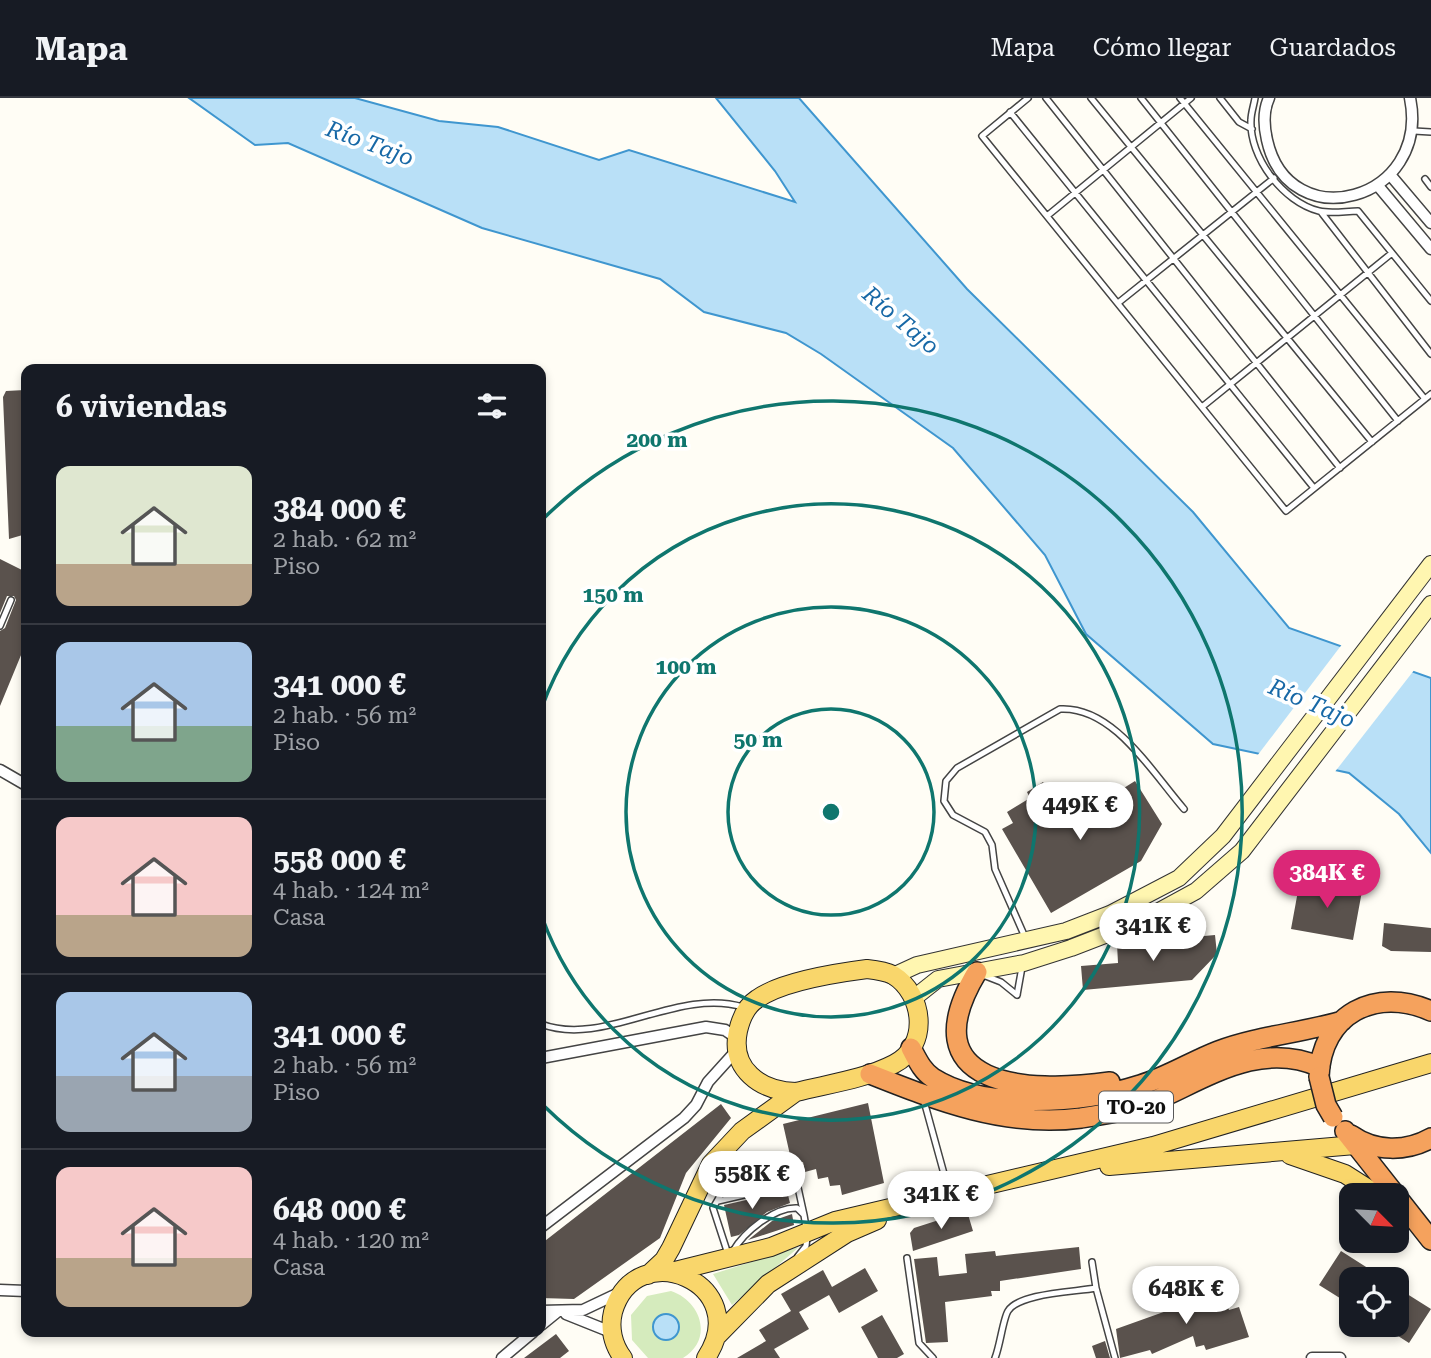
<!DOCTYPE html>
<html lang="es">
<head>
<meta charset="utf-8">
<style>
	body { margin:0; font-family:"Roboto Serif",serif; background:#242831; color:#f1f3f6; height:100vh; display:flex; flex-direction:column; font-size:26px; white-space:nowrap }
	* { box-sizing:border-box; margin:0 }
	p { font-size:23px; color:#9ea1a6 }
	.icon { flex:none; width:38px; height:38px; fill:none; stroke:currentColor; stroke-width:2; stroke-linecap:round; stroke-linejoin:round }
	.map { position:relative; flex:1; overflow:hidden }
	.panel { position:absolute; left:21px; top:266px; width:525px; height:973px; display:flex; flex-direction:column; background:#171b24; border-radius:14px; box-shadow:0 4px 10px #0003 }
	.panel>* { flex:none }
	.needle { width:46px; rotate:114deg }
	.controls { position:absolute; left:1339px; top:1085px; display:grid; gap:14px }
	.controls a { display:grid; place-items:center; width:70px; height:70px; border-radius:14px; background:#171b24; box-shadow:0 4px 10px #0003; font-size:35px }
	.price { position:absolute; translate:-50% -60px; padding:0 16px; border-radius:24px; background:#fff; color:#222; font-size:23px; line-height:46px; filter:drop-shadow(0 2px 4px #0008) }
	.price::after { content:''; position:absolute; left:50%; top:42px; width:21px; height:16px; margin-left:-10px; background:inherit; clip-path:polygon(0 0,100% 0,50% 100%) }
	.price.on { background:#db2777; color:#fff }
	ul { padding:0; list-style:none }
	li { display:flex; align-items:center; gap:21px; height:175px; padding:0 35px }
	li+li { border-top:2px solid #363941 }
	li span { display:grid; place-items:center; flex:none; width:196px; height:140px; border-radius:14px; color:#555 }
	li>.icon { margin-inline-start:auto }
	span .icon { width:84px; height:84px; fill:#fffc; stroke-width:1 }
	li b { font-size:30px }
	h2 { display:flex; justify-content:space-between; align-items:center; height:84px; padding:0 35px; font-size:30px }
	header { display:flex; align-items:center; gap:42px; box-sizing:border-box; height:98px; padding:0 35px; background:#171b24; border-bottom:2px solid #363941 }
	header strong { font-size:33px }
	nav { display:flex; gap:38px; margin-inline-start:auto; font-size:24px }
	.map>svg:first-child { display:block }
	.green { fill:#d5ebbd }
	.water { fill:#b9e0f7; stroke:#3f96cf; stroke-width:2 }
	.pier { fill:#fffdf5 }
	.building { fill:#5a524d }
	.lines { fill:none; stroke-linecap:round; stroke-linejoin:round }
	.lane-casing { stroke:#444; stroke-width:8 }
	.street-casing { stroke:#444; stroke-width:13 }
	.secondary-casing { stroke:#333; stroke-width:18 }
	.primary-casing { stroke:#222; stroke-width:20 }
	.highway-casing { stroke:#222; stroke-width:22 }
	.lane { stroke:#fff; stroke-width:5 }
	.street { stroke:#fff; stroke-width:10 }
	.secondary { stroke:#fff6b0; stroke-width:16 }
	.primary { stroke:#f9d66b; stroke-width:18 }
	.highway { stroke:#f5a25d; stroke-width:19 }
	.highway-bridge-casing { stroke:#222; stroke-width:22; stroke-linecap:butt }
	.highway-bridge { stroke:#f5a25d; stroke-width:19 }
	.ring { fill:none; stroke:#0f766e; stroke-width:3.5 }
	.labels { text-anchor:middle; stroke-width:7; stroke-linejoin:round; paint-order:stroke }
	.shield { fill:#fff; stroke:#585858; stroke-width:2 }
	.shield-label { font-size:19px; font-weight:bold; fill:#111 }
	.water-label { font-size:23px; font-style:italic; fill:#1768a6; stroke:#fff }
	.centre { fill:#0f766e; stroke:#fff; stroke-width:3.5 }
	.ring-label { font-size:21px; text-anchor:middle; font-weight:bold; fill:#0f766e; stroke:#fff; stroke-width:7; stroke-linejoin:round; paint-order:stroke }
</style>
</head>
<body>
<header>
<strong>Mapa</strong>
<nav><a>Mapa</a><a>Cómo llegar</a><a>Guardados</a></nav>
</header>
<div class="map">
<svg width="1431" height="1260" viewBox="0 0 1431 1260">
	<rect width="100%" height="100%" fill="#fffdf5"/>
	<path class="green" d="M799 1149 732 1207 713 1176Z
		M671 1193C701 1203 714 1241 683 1260H648L632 1242 631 1217 647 1198Z"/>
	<path class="water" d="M189 0H355L439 23 498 29 599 62 629 52 795 104 775 73 716 0H799L967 191 1193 414 1289 530 1431 580V755L1399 716 1349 675 1213 646 1086 536 1045 457 953 350 821 256 786 235 704 214 660 181 482 130 288 45 255 47Z
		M653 1229a13 13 0 1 1 26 0a13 13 0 1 1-26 0Z"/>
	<path class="pier" d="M1343 545 1415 571 1334 675 1257 658Z"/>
	<path class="building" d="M25 292 26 436 9 441 3 299 6 293Z
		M0 461 26 474V545L0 608V533L5 530 16 502 14 498H7L0 515Z
		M1135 683 1162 726 1141 763 1051 815 1002 731 1013 725 1007 714 1030 700 1027 694 1043 684 1068 725Z
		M1300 782 1362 793 1353 842 1291 831Z
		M1384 825 1431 830V854L1391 853 1382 848Z
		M1215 837 1217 856 1192 882 1083 892 1081 868 1118 865 1117 846Z
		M868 1005 884 1085 842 1097 840 1087 830 1088 828 1079 818 1081 816 1071 805 1074 803 1064 792 1066 783 1026Z
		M721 1006 731 1020 686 1075 660 1140 574 1201 541 1200V1146Z
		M753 1068 762 1073 752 1090 746 1091 734 1084 741 1073Z
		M787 1093 790 1105 767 1114 739 1137 731 1139 724 1107Z
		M967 1113 973 1133 913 1153 910 1135 914 1130Z
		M792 1116 794 1127 748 1142 772 1123Z
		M1079 1149 1081 1171 1000 1183V1193H991L992 1198 945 1204 948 1244 926 1245 914 1161 937 1159 939 1178 967 1175 965 1156 995 1153 996 1158Z
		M1341 1153 1385 1181H1351V1207L1319 1187Z
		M865 1170 878 1193 839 1215 829 1197 799 1214 809 1231 774 1251 780 1260H737L766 1243 759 1232 791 1213 781 1196 823 1172 832 1189Z
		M1221 1188 1229 1212 1239 1209 1249 1239 1206 1252 1204 1247 1196 1249 1193 1238 1152 1256 1150 1252 1120 1260 1116 1231 1186 1206 1184 1200Z
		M1396 1189 1431 1211 1409 1245 1381 1227H1396Z
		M882 1217 904 1256 897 1260H878L861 1229Z
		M556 1236 569 1253 560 1260H524Z
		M1105 1243 1110 1260H1096L1092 1248Z"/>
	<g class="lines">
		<g class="lane-casing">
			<path id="lane" d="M1028 0 982 38 1286 413 1431 296
				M1046 0 1340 370
				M1091 0 1372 344
				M1141 0 1398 323
				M1180 0 1425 301
				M1220 0 1239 24 1252 31
				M1255 0C1254 7 1251 15 1251 22 1249 59 1283 104 1319 113 1331 116 1346 113 1358 113L1431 203
				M1010 14 1314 390
				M1414 33 1431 34
				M1425 81 1431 89
				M1321 114 1431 256
				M1047 118 1191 0
				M1118 205 1274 80
				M1202 309 1392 155
				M0 528 11 502
				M1025 839 995 771 992 747 985 734 953 717 944 703 946 683 957 670 1060 611C1113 608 1151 673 1184 711
				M983 877 1001 884 1017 897
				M1017 897 1022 869
				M541 926C604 950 677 889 743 909
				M924 1003 949 1094
				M718 1103 797 1085
				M733 1153C744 1134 774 1109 797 1110L804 1117 806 1129
				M728 1156 713 1110 737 1069 753 1062 797 1085 804 1117
				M798 1158 806 1148 807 1139
				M907 1160 919 1245 933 1260
				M1092 1164 1096 1190 1115 1260
				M995 1260C1000 1248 1003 1221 1008 1213 1019 1195 1075 1194 1096 1190"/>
		</g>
		<g class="street-casing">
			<path id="street" d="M1269 0C1263 13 1264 29 1267 42 1289 141 1431 103 1410 0
				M1392 79 1431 125
				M1379 89 1431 151
				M0 672 26 687
				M541 960 706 929 725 932 737 940
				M541 1129 684 1020 696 1007 708 984 736 953
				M0 1192 26 1193
				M541 1213 583 1212 621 1194
				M566 1216 611 1234
				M541 1227 557 1214
				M502 1260 533 1234
				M1312 1260H1340"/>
		</g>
		<g class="secondary-casing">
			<path id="secondary" d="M893 878 917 867 1066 833 1110 816 1179 780 1223 738 1431 466
				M914 900 938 881 1024 865 1071 850 1141 823 1196 793 1242 753 1431 506"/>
		</g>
		<g class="primary-casing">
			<path id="primary" d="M867 871C876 872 885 873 893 877 924 896 930 948 894 966 865 981 828 986 796 994 760 993 730 971 738 933 741 920 746 908 757 901 782 883 836 875 867 871Z
				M1290 1057 1345 1076 1378 1097
				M1109 1068 1367 1046
				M671 1174 771 1149 835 1123 1153 1048 1431 965
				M648 1177 664 1162 671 1150 711 1066 742 1033 796 994
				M717 1238 768 1186 847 1135 877 1122
				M623 1260C613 1247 609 1230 613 1214 636 1135 755 1186 706 1260"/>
		</g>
		<g class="highway-casing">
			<path id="highway" d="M977 874C908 989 1027 996 1110 984
				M911 950C917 961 922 973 933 980 985 1013 1084 1005 1140 987 1167 979 1192 963 1218 953 1257 938 1302 935 1342 923
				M870 976C938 1003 1006 1030 1081 1020 1106 1016 1131 1012 1154 1003 1207 980 1260 942 1320 969
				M1319 979C1321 916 1376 888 1431 913
				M1345 1033 1431 1142
				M1351 1037C1375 1054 1406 1054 1431 1040"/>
		</g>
		<use href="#lane" class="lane"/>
		<use href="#street" class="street"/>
		<use href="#secondary" class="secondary"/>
		<use href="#primary" class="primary"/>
		<use href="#highway" class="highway"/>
		<g class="highway-bridge-casing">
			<path id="highway-bridge" d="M1319 979 1326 1007 1333 1019"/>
		</g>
		<use href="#highway-bridge" class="highway-bridge"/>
	</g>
	<g class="ring">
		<circle cx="831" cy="714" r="103"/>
		<circle cx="831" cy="714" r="205"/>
		<path d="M542 609A308 308 0 1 1 542 819"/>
		<path d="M543 421A411 411 0 1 1 543 1007"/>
	</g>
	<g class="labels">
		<rect class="shield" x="1099" y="993.5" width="74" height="31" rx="5"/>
		<g class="shield-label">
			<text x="1136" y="1016">TO-20</text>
		</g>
		<g class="water-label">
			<text transform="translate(370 45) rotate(20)" y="8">Río Tajo</text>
			<text transform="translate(901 222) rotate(40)" y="8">Río Tajo</text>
			<text transform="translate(1312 605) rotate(23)" y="8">Río Tajo</text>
		</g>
	</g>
	<circle cx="831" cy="714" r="10" class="centre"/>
	<g class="ring-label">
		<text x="657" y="349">200 m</text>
		<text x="613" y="504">150 m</text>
		<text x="686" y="576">100 m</text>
		<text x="758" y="649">50 m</text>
	</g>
</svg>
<div class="controls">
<a><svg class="needle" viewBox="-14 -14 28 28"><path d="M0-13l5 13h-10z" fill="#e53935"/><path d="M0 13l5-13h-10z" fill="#9ea1a6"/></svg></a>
<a><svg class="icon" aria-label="locate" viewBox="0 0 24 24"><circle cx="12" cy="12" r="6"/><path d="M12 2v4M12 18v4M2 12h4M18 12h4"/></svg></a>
</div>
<b class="price" style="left:1080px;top:744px">449K €</b>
<b class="price on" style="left:1327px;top:812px">384K €</b>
<b class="price" style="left:1153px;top:865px">341K €</b>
<b class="price" style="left:752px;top:1113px">558K €</b>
<b class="price" style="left:941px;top:1133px">341K €</b>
<b class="price" style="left:1186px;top:1228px">648K €</b>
<section class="panel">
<h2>6 viviendas<svg class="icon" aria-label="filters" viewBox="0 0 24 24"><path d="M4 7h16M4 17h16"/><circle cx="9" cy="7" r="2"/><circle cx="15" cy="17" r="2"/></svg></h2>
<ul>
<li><span style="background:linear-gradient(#dfe7d0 70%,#b9a48a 0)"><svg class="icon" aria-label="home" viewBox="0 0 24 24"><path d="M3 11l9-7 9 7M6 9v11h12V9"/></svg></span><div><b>384 000 €</b><p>2 hab. · 62 m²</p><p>Piso</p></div></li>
<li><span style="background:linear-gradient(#a9c7e8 60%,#7fa58c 0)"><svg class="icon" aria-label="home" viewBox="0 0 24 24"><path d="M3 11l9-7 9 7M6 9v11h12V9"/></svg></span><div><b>341 000 €</b><p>2 hab. · 56 m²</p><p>Piso</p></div></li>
<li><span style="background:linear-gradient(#f6c9c9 70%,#b9a48a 0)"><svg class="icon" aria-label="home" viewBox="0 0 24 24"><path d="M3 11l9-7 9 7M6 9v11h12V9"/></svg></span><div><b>558 000 €</b><p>4 hab. · 124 m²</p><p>Casa</p></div></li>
<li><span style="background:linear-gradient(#a9c7e8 60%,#9aa5b1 0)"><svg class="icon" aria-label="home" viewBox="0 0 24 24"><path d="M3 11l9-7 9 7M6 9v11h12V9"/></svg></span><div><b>341 000 €</b><p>2 hab. · 56 m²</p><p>Piso</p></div></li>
<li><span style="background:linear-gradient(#f6c9c9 65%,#b9a48a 0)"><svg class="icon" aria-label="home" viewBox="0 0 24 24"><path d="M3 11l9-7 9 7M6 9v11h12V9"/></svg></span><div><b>648 000 €</b><p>4 hab. · 120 m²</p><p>Casa</p></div></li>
</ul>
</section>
</div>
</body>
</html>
